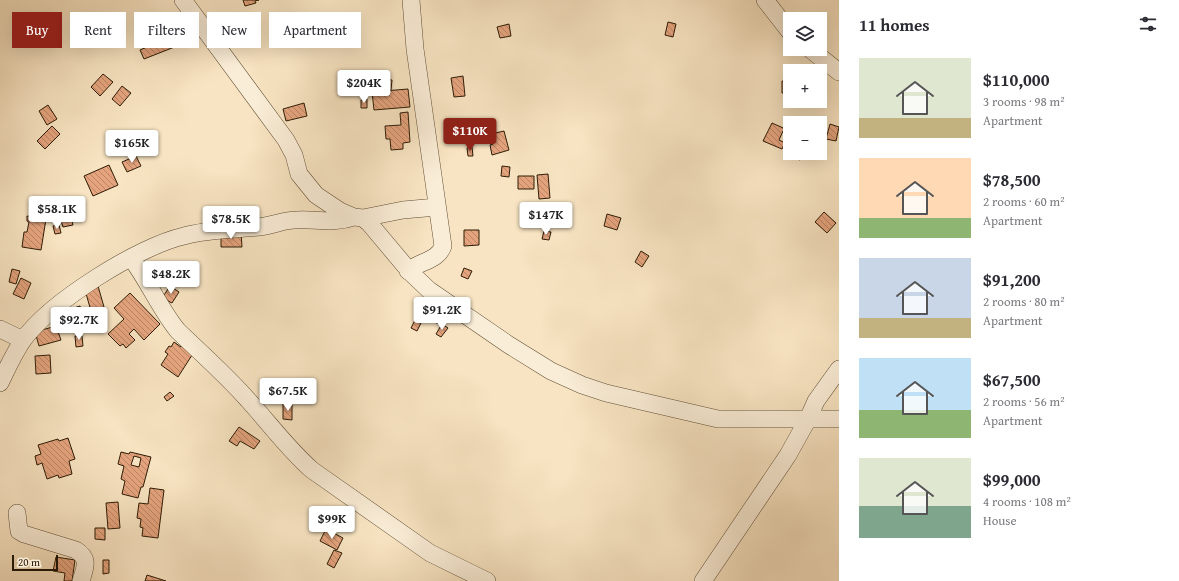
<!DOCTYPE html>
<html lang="en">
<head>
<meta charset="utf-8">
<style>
	body { margin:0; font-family:"Gentium Book Plus",serif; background:#f7f7f7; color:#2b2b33; height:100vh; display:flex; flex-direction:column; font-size:15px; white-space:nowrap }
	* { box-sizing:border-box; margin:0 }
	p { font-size:13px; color:#7c7c81 }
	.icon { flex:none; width:22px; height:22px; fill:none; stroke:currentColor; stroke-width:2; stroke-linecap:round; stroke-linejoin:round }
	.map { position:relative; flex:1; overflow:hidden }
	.details { display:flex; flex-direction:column; background:#fff; width:340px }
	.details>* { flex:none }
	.banner { position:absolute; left:12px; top:12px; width:380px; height:36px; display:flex; gap:8px }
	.tools { position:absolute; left:783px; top:12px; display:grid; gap:8px }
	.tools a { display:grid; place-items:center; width:44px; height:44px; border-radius:0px; background:#fff; box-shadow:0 4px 16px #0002; font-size:20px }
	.scale { position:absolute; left:12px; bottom:10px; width:46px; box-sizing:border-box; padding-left:4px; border:2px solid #2d1c05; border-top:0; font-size:11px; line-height:14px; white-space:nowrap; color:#2d1c05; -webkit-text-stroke:3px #faedd7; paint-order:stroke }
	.price { position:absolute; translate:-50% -34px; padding:0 9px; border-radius:4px; background:#fff; color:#222; font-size:13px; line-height:26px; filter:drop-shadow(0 1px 2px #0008) }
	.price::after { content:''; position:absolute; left:50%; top:24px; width:12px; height:9px; margin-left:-6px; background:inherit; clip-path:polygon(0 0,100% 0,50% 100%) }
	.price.on { background:#8f2418; color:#fff }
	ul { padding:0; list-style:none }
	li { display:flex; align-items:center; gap:12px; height:100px; padding:0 20px }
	li span { display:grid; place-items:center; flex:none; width:112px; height:80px; border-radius:0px; color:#555 }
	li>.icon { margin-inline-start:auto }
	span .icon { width:48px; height:48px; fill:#fffc; stroke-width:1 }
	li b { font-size:17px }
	h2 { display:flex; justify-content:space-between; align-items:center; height:48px; padding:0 20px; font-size:17px }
	.pill { padding:0 14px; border-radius:0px; background:#fff; box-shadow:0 4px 16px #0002; font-size:14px; line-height:36px }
	.pill.on { background:#8f2418; color:#fff }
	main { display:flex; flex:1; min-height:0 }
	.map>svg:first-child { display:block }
	.building { fill:url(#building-back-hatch); stroke:#2d1c05; fill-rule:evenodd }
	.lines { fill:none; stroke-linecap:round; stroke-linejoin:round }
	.minor-casing { stroke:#604e34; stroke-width:18 }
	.minor { stroke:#faedd7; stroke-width:17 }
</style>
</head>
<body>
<main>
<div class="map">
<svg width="839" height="581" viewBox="0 0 839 581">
	<defs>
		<pattern id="building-back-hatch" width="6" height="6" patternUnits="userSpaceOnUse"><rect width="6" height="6" fill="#e5a47e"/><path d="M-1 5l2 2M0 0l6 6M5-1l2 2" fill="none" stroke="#ba8565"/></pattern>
	</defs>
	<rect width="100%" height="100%" fill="#f8e4c2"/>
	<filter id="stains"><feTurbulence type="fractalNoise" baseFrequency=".005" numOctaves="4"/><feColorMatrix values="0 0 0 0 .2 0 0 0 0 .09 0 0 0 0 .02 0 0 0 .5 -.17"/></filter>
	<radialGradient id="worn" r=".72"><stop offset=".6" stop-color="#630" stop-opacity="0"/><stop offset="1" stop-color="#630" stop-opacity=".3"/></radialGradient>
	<path class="building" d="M243 0H259L255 1 256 3 245 6Z
		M668 22 676 24 673 37 665 35Z
		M509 24 511 36 500 38 497 27Z
		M168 25 177 46 144 59 140 50 161 41 156 30Z
		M239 26 242 36 236 37 233 27Z
		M103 74 113 82 100 96 91 87Z
		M463 76 465 96 454 97 451 78Z
		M382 79 392 80 391 90 381 89Z
		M782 81H790V93H782Z
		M122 86 131 93 120 106 112 99Z
		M360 89 361 94 354 95V91Z
		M408 89 410 107 374 110 372 92Z
		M367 99V108H361V100Z
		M304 103 307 116 286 121 283 109Z
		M48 105 57 119 47 125 39 111Z
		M408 112 410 142 403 143V149L391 150 390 139H386L385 126 401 125 400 113Z
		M772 123 790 131V135L783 131 779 140 785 143 782 149 763 141Z
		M830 124 839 127 836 141 826 139Z
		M52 126 60 134 45 149 37 141Z
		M504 131 509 150 492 155 490 145 493 144 491 134Z
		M448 132H458V141H448Z
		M477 134 479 139 472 142 470 136Z
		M788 144 790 145V153H807L805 158 802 157 800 160 784 153Z
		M472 147 473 156H468L467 148Z
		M136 156 141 166 127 172 122 162Z
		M109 165 118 185 93 196 84 176Z
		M502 166 510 167 509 177 501 176Z
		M548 174 550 198 539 199 537 175Z
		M518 176H534V189H518Z
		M69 209 73 225 63 227 58 212Z
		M824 212 836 223 827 233 815 222Z
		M607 214 621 218 617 230 604 226Z
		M27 216 46 219 41 250 22 247 24 232H27L29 222 27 221Z
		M59 225 61 233 55 234 53 226Z
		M464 230H479V245L464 246Z
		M544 231 551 232 549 240 542 239Z
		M241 232 242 247H221V233Z
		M641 251 649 256 642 267 635 262Z
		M464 268 472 271 468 279 461 276Z
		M12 269 20 271 16 284 9 282Z
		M21 278 31 283 24 299 13 294Z
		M98 286 104 307 91 311 85 290Z
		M170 286 179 292 172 303 162 298Z
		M130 293 160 324 144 340 134 329 129 334 135 340 126 348 123 344 120 346 108 334 124 319 114 308Z
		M426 305 444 314 439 324 421 316Z
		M80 306 86 328 74 332 68 310Z
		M417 316 423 319 417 331 411 328Z
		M442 324 448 328 441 337 436 334Z
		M56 326 61 340 39 346 35 332Z
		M75 336H82L83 346 76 347Z
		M174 342 181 347 183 344 194 352 178 377 161 365 168 354 165 352 169 346 171 347Z
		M50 355 51 373 36 374 35 356Z
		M170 392 174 396 167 401 164 397Z
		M292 403V420L283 419V404Z
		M239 427 260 441 254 449 240 441 237 446 229 441Z
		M68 438 75 459 69 461 72 474 59 478 58 475 47 479 42 463 37 465 35 456 41 454 38 445 58 439 59 441Z
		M121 452 129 454 130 452 151 457 143 487H141L138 498 122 494 125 481 121 479 124 466 118 464ZM134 456 141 458 139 467 131 465Z
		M150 488 164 490 158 538 142 536 143 528 140 527 141 519 137 518 139 503 148 504Z
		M118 502 120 528 108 529 106 503Z
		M95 528H105V540L95 539Z
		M326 529 343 538 337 550 320 541Z
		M334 550 342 553 334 568 327 564Z
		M56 557 75 560 72 581H64L65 573 53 571Z
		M103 560H109V573L103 574Z
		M147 575 166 581H145Z"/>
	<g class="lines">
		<g class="minor-casing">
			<path id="minor" d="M183 0 286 140 294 155 299 174 316 195 340 211 354 217 363 218 369 223 411 273 429 290 509 345 551 371 582 385 606 393 718 419H839
				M765 0 790 32
				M810 49 839 72
				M363 218 403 210 437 207
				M131 258C149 282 160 309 178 331 202 354 227 376 248 400 270 424 288 449 312 470L430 553 487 581
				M408 271C420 261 438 261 443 246L415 49 411 0
				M0 329 23 340
				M0 383C7 369 14 353 23 340 50 302 139 246 184 236 210 229 233 230 259 227 268 226 277 223 286 221 311 216 328 226 354 217
				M17 513 19 531 24 534 76 550C90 559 85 567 81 581
				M703 581 788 455 808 419 816 401 839 369"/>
		</g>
		<use href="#minor" class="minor"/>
	</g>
	<rect width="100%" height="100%" filter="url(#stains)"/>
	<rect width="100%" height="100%" fill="url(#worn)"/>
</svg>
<div class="tools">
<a><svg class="icon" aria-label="layers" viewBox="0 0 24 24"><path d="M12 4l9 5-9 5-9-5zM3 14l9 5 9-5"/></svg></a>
<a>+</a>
<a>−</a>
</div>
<div class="scale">20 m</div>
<b class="price" style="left:364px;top:104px">$204K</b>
<b class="price on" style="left:470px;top:152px">$110K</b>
<b class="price" style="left:132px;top:164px">$165K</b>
<b class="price" style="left:57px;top:230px">$58.1K</b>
<b class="price" style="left:546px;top:236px">$147K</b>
<b class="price" style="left:231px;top:240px">$78.5K</b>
<b class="price" style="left:171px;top:295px">$48.2K</b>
<b class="price" style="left:442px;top:331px">$91.2K</b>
<b class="price" style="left:79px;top:341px">$92.7K</b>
<b class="price" style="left:288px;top:412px">$67.5K</b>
<b class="price" style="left:332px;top:540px">$99K</b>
<div class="banner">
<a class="pill on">Buy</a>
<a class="pill">Rent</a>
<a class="pill">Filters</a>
<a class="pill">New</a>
<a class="pill">Apartment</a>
</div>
</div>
<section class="details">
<h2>11 homes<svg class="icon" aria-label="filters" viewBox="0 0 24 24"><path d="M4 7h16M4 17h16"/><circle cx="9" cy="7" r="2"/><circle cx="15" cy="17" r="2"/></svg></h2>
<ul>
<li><span style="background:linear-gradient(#dfe7d0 75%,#c2b280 0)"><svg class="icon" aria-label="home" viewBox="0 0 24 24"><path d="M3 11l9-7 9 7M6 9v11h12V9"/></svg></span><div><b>$110,000</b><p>3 rooms · 98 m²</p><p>Apartment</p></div></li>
<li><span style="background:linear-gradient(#ffd9b3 75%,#8fb573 0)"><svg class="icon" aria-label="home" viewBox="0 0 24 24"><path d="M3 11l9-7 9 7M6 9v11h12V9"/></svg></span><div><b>$78,500</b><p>2 rooms · 60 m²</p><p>Apartment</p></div></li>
<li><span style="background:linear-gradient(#c9d6e8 75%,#c2b280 0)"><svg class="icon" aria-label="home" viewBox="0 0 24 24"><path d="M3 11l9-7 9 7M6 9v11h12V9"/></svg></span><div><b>$91,200</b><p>2 rooms · 80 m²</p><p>Apartment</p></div></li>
<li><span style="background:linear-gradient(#bfe0f5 65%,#8fb573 0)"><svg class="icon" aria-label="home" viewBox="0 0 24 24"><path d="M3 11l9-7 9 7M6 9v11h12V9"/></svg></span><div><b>$67,500</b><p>2 rooms · 56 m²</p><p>Apartment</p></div></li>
<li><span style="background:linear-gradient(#dfe7d0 60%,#7fa58c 0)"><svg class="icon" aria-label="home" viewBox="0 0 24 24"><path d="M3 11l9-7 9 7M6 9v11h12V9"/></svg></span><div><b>$99,000</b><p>4 rooms · 108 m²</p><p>House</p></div></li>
</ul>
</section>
</main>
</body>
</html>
